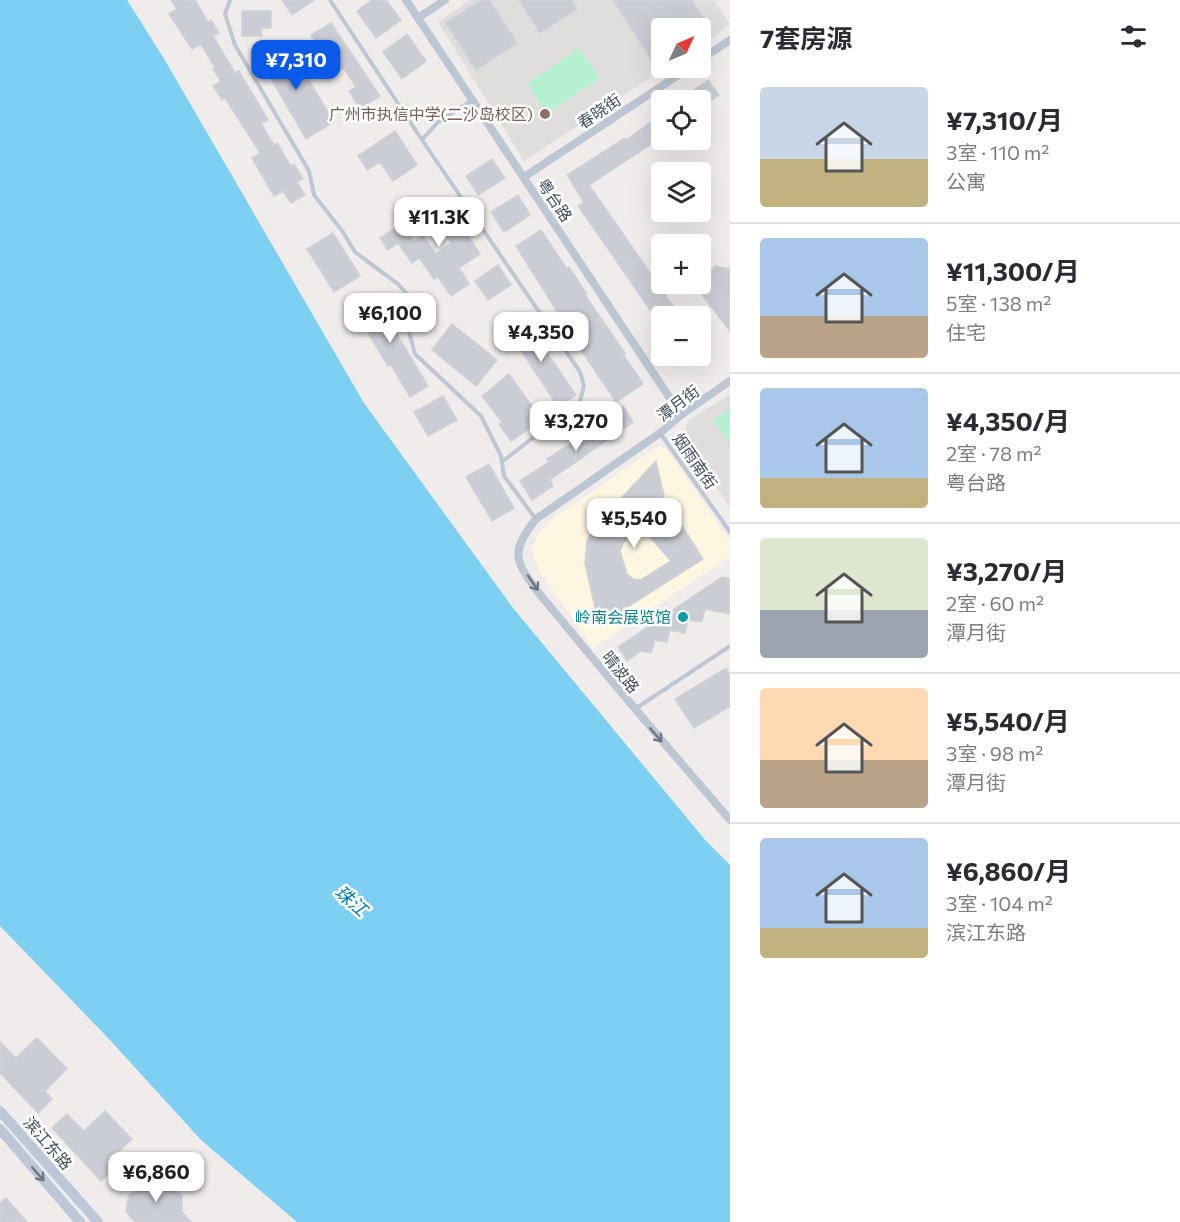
<!DOCTYPE html>
<html lang="zh">
<head>
<meta charset="utf-8">
<style>
	body { margin:0; font-family:Commissioner,"Noto Sans SC",sans-serif; background:#f2f2f3; color:#2b2b33; height:100vh; display:flex; flex-direction:column; font-size:22px; white-space:nowrap }
	* { box-sizing:border-box; margin:0 }
	p { font-size:20px; color:#7c7c81 }
	.icon { flex:none; width:33px; height:33px; fill:none; stroke:currentColor; stroke-width:2; stroke-linecap:round; stroke-linejoin:round }
	.map { position:relative; flex:1; overflow:hidden }
	.details { display:flex; flex-direction:column; background:#fff; width:450px }
	.details>* { flex:none }
	.needle { width:39px; rotate:46deg }
	.tools { position:absolute; left:651px; top:18px; display:grid; gap:12px }
	.tools a { display:grid; place-items:center; width:60px; height:60px; border-radius:6px; background:#fff; box-shadow:0 6px 24px #0002; font-size:30px }
	.price { position:absolute; translate:-50% -51px; padding:0 14px; border-radius:12px; background:#fff; color:#222; font-size:20px; line-height:39px; filter:drop-shadow(0 2px 3px #0008) }
	.price::after { content:''; position:absolute; left:50%; top:36px; width:18px; height:14px; margin-left:-9px; background:inherit; clip-path:polygon(0 0,100% 0,50% 100%) }
	.price.selected { background:#0b59e9; color:#fff }
	ul { padding:0; list-style:none }
	li { display:flex; align-items:center; gap:18px; height:150px; padding:0 30px }
	li+li { border-top:2px solid #e1e1e2 }
	li span { display:grid; place-items:center; flex:none; width:168px; height:120px; border-radius:6px; color:#555 }
	li>.icon { margin-inline-start:auto }
	span .icon { width:72px; height:72px; fill:#fffc; stroke-width:1 }
	li b { font-size:26px }
	h2 { display:flex; justify-content:space-between; align-items:center; height:72px; padding:0 30px; font-size:26px }
	main { display:flex; flex:1; min-height:0 }
	.map>svg:first-child { display:block }
	.commercial { fill:#fdf7e1 }
	.education { fill:#e0dddd }
	.green { fill:#b5f1d1 }
	.water { fill:#7ed0f2 }
	.building { fill:#cacdd4; stroke:#cfd1d8; stroke-width:1.5 }
	.lines { fill:none; stroke-linecap:round; stroke-linejoin:round }
	.service { stroke:#bdc7d3; stroke-width:4 }
	.minor { stroke:#bdc7d3; stroke-width:8 }
	.secondary { stroke:#bcc7d7; stroke-width:10 }
	.oneway { stroke:#6e7884 }
	.oneway2 { stroke:#6d7886 }
	.education-dot { fill:#8d6e63; stroke:#fff; stroke-width:2 }
	.culture-dot { fill:#0f9aa8; stroke:#fff; stroke-width:2 }
	.labels { text-anchor:middle; stroke-width:5; stroke-linejoin:round; paint-order:stroke }
	.street-label { font-size:16px; fill:#434d5a; stroke:#fff }
	.education-label { font-size:16px; fill:#785e54; stroke:#fff; text-anchor:end }
	.culture-label { font-size:16px; fill:#0d838f; stroke:#fff; text-anchor:end }
	.water-label { font-size:18px; font-style:italic; fill:#027bae; stroke:#fff }
</style>
</head>
<body>
<main>
<div class="map">
<svg width="730" height="1222" viewBox="0 0 730 1222">
	<rect width="100%" height="100%" fill="#efeceb"/>
	<path class="commercial" d="M659 446 666 449 730 540V557L593 648 538 569 532 550 537 535 552 519Z"/>
	<path class="education" d="M470 0H715L730 25 701 45 700 28H662V68H666L524 161 438 22Z
		M730 394V507L683 439 688 421Z"/>
	<path class="green" d="M579 48 600 78 547 114 527 84Z
		M730 409V445L713 420Z"/>
	<path class="water" d="M0 0H127L163 57 364 403 513 608 706 841 730 865V1222H297L201 1140 109 1039 0 926Z"/>
	<path class="building" d="M171 0H195L208 22 211 20 219 33 213 36 235 73 239 71 268 120 261 124 274 145 277 143 291 166 294 164 303 179 297 182 305 195 291 203 283 191 274 196 252 158 260 153 225 98 222 100 213 86 221 81 213 69 215 68 201 44 192 49 169 14 177 9Z
		M282 0H314L292 15Z
		M372 0H386L401 20 376 38 357 11Z
		M481 0H489L517 43 476 70 446 23Z
		M519 0H571L577 9 540 33Z
		M613 0H691L710 28H662V58L654 63Z
		M242 11H271V28H261L262 36H242Z
		M331 23 380 96 360 109 349 91 356 87 344 68 337 73 331 63 337 59 326 42 318 46 311 35Z
		M407 34 426 61 402 79 383 52Z
		M286 42 334 122 306 139 259 58Z
		M708 80 719 95 700 109V100H680Z
		M662 114V137L589 185 680 316H662V328L629 279 578 206 584 202 567 175 625 138 626 140Z
		M395 131 417 165 393 181 380 162 367 170 358 156Z
		M492 159 505 178 478 195 466 176Z
		M518 195 530 215 504 232 491 212Z
		M446 198 461 220 459 222 480 254 459 268 469 284 451 296 438 277 434 279 419 258 412 263 398 243 388 250 380 238 401 224 414 242 423 235 436 254 451 243 429 210Z
		M541 230 567 269 569 267 587 294 585 295 625 353 623 354 643 384 616 402 583 353 516 246Z
		M333 233 360 276 334 292 307 249Z
		M498 265 511 285 488 300 475 281Z
		M715 266 730 269V331L702 295 711 286 706 277Z
		M373 294 428 386 410 397 391 365 388 366 352 306Z
		M523 318 576 395 558 407 507 329Z
		M452 324 497 360 476 386 432 350Z
		M679 356H703L686 366Z
		M509 374 542 420 511 441 499 424 502 422 482 396Z
		M443 396 457 420 428 436 414 412Z
		M623 406 633 422 550 480 553 486 532 500 520 481 549 462 547 459 576 440 575 438Z
		M656 461 664 496 641 521 644 524 624 542 620 551 627 574 633 579 641 580 671 561 648 535 676 516 703 559 599 625 585 563 587 540 595 526Z
		M489 464 514 508 492 521 466 477Z
		M722 577 730 579V614L705 609 702 622 688 620 685 633 670 630 667 642 655 640 651 653 641 651 627 661 618 647Z
		M726 668 730 675V706L694 728 675 699Z
		M37 1038 67 1069 45 1091 52 1099 38 1113 0 1073V1042L16 1058Z
		M105 1111 132 1139 110 1160 116 1167 101 1181 52 1128 67 1114 84 1131Z
		M166 1180 182 1196V1212L191 1222H139L133 1220 126 1211 129 1195 146 1181Z
		M6 1198 27 1222H0V1203Z"/>
	<g class="lines">
		<path class="service" d="M230 0 225 14 235 45 309 171 314 195 343 232 355 252 398 284 408 295 409 332 415 354 481 416 501 456 504 476 535 518
			M330 0 422 140 580 372 584 386 580 401 502 462
			M422 140 437 123 472 100
			M660 433 730 532
			M635 709 730 646"/>
		<path class="minor" d="M406 0 681 415
			M418 18 445 0
			M700 60 730 40
			M524 177 689 68
			M730 381 681 415 660 433 536 519C528 529 515 546 519 560 523 578 555 612 567 627 620 692 675 756 730 820"/>
		<path class="secondary" d="M0 1111 98 1222
			M0 1129 80 1222"/>
	</g>
	<defs><path id="oneway-shaft" d="M-6 0H5M1.5-3L5.5 0L1.5 3" fill="none" stroke-width="1.6" stroke-linecap="round" stroke-linejoin="round" transform="scale(1.5)"/></defs>
	<g class="oneway">
		<use href="#oneway-shaft" transform="translate(533 583) rotate(56)"/>
		<use href="#oneway-shaft" transform="translate(656 735) rotate(49)"/>
	</g>
	<use class="oneway2" href="#oneway-shaft" transform="translate(38 1174) rotate(49)"/>
	<circle class="education-dot" cx="545" cy="114" r="6"/>
	<circle class="culture-dot" cx="683" cy="617" r="6"/>
	<g class="labels">
		<g class="street-label">
			<text transform="translate(599 111) rotate(-34)" y="6">春晓街</text>
			<text transform="translate(555 200) rotate(56)" y="6">粤台路</text>
			<text transform="translate(678 403) rotate(-37)" y="6">潭月街</text>
			<text transform="translate(695 461) rotate(55)" y="6">烟雨南街</text>
			<text transform="translate(621 672) rotate(51)" y="6">晴波路</text>
			<text transform="translate(48 1143) rotate(49)" y="6">滨江东路</text>
		</g>
		<g class="education-label">
			<text x="533" y="120">广州市执信中学(二沙岛校区)</text>
		</g>
		<g class="culture-label">
			<text x="671" y="623">岭南会展览馆</text>
		</g>
		<g class="water-label">
			<text transform="translate(351 901) rotate(41)" y="6">珠江</text>
		</g>
	</g>
</svg>
<div class="tools">
<a><svg class="needle" viewBox="-14 -14 28 28"><path d="M0-13l5 13h-10z" fill="#e53935"/><path d="M0 13l5-13h-10z" fill="#7c7c81"/></svg></a>
<a><svg class="icon" aria-label="locate" viewBox="0 0 24 24"><circle cx="12" cy="12" r="6"/><path d="M12 2v4M12 18v4M2 12h4M18 12h4"/></svg></a>
<a><svg class="icon" aria-label="layers" viewBox="0 0 24 24"><path d="M12 4l9 5-9 5-9-5zM3 14l9 5 9-5"/></svg></a>
<a>+</a>
<a>−</a>
</div>
<b class="price selected" style="left:296px;top:91px">¥7,310</b>
<b class="price" style="left:439px;top:248px">¥11.3K</b>
<b class="price" style="left:390px;top:344px">¥6,100</b>
<b class="price" style="left:541px;top:363px">¥4,350</b>
<b class="price" style="left:576px;top:452px">¥3,270</b>
<b class="price" style="left:634px;top:549px">¥5,540</b>
<b class="price" style="left:156px;top:1203px">¥6,860</b>
</div>
<section class="details">
<h2>7套房源<svg class="icon" aria-label="filters" viewBox="0 0 24 24"><path d="M4 7h16M4 17h16"/><circle cx="9" cy="7" r="2"/><circle cx="15" cy="17" r="2"/></svg></h2>
<ul>
<li><span style="background:linear-gradient(#c9d6e8 60%,#c2b280 0)"><svg class="icon" aria-label="home" viewBox="0 0 24 24"><path d="M3 11l9-7 9 7M6 9v11h12V9"/></svg></span><div><b>¥7,310/月</b><p>3室 · 110 m²</p><p>公寓</p></div></li>
<li><span style="background:linear-gradient(#a9c7e8 65%,#b9a48a 0)"><svg class="icon" aria-label="home" viewBox="0 0 24 24"><path d="M3 11l9-7 9 7M6 9v11h12V9"/></svg></span><div><b>¥11,300/月</b><p>5室 · 138 m²</p><p>住宅</p></div></li>
<li><span style="background:linear-gradient(#a9c7e8 75%,#c2b280 0)"><svg class="icon" aria-label="home" viewBox="0 0 24 24"><path d="M3 11l9-7 9 7M6 9v11h12V9"/></svg></span><div><b>¥4,350/月</b><p>2室 · 78 m²</p><p>粤台路</p></div></li>
<li><span style="background:linear-gradient(#dfe7d0 60%,#9aa5b1 0)"><svg class="icon" aria-label="home" viewBox="0 0 24 24"><path d="M3 11l9-7 9 7M6 9v11h12V9"/></svg></span><div><b>¥3,270/月</b><p>2室 · 60 m²</p><p>潭月街</p></div></li>
<li><span style="background:linear-gradient(#ffd9b3 60%,#b9a48a 0)"><svg class="icon" aria-label="home" viewBox="0 0 24 24"><path d="M3 11l9-7 9 7M6 9v11h12V9"/></svg></span><div><b>¥5,540/月</b><p>3室 · 98 m²</p><p>潭月街</p></div></li>
<li><span style="background:linear-gradient(#a9c7e8 75%,#c2b280 0)"><svg class="icon" aria-label="home" viewBox="0 0 24 24"><path d="M3 11l9-7 9 7M6 9v11h12V9"/></svg></span><div><b>¥6,860/月</b><p>3室 · 104 m²</p><p>滨江东路</p></div></li>
</ul>
</section>
</main>
</body>
</html>
